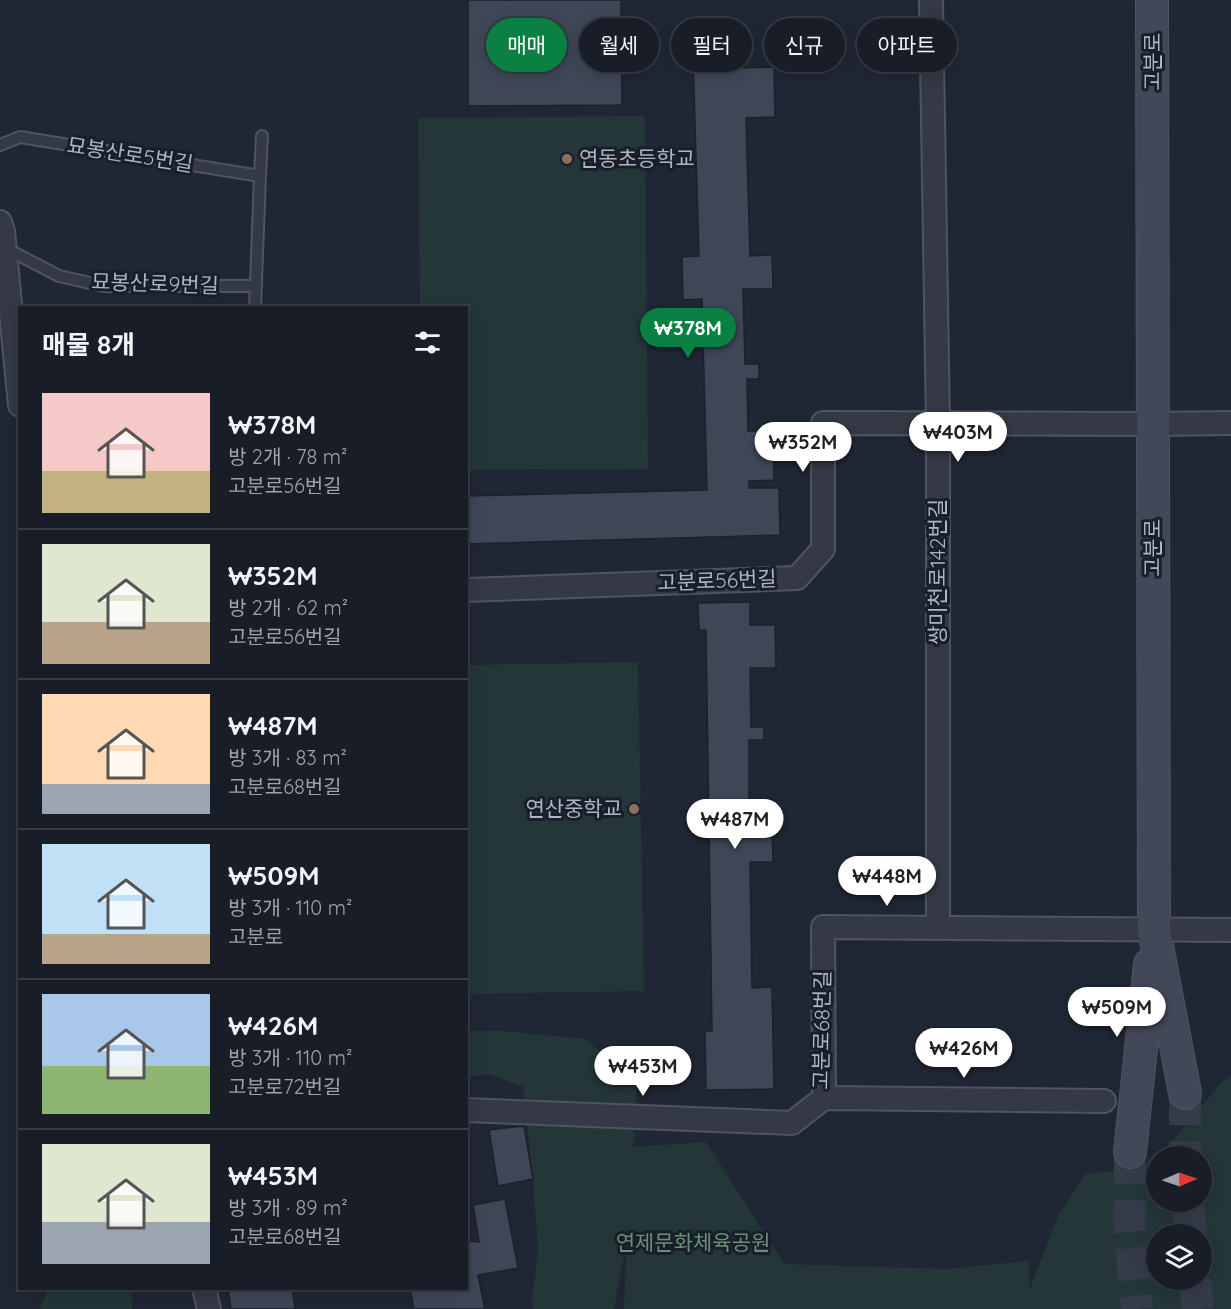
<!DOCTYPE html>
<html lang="ko">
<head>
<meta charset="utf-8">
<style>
	body { margin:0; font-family:Quicksand,"Noto Sans KR",sans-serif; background:#252a33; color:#f1f3f6; height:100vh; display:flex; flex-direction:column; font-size:22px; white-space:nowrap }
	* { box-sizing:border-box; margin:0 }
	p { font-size:20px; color:#9fa2a7 }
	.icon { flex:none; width:33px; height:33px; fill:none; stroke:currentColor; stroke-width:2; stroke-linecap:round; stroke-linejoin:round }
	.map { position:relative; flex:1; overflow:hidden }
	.sheet { position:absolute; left:18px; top:306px; width:450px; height:984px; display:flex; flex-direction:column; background:#181d27; border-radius:0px; box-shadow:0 3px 15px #0003,0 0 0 2px #363b44 }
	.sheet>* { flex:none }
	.top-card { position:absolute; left:486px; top:18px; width:570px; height:54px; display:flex; gap:12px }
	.needle { width:39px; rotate:88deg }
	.buttons { position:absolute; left:1146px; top:1146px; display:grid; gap:12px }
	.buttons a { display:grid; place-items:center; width:66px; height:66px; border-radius:50%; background:#181d27; box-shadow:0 3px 15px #0003,0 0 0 2px #363b44; font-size:30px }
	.price { position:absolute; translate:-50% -51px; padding:0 14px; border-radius:21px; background:#fff; color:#222; font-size:20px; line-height:39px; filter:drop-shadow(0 2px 3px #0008) }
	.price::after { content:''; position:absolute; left:50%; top:36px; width:18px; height:14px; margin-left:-9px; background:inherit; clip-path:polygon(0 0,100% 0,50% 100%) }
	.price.current { background:#0b8043; color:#fff }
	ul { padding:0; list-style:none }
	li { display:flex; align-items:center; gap:18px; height:150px; padding:0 24px }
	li+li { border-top:2px solid #363b44 }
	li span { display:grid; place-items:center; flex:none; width:168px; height:120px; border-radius:0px; color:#555 }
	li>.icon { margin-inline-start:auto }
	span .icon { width:72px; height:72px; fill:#fffc; stroke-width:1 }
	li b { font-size:26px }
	h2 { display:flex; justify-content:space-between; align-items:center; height:72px; padding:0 24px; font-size:26px }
	.tag { padding:0 21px; border-radius:27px; background:#181d27; box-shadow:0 3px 15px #0003,0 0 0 2px #363b44; font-size:21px; line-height:54px }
	.tag.current { background:#0b8043; color:#fff }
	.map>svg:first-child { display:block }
	.green { fill:#253638; fill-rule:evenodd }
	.building { fill:#3f4757; stroke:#1b212c; stroke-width:1.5 }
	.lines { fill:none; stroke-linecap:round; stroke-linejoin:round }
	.secondary-tunnel { stroke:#353c49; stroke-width:32; stroke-dasharray:32 16; stroke-linecap:butt }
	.service-casing { stroke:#4e5460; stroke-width:14 }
	.minor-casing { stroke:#4e5460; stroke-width:26 }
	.secondary-casing { stroke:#4e5460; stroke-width:34 }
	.service { stroke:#343945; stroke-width:10 }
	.minor { stroke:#343945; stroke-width:22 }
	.secondary { stroke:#424858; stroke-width:32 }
	.education-dot { fill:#8d6e63; stroke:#191f2a; stroke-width:2 }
	.labels { text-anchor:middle; stroke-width:6; stroke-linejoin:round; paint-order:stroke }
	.street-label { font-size:21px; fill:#aeb4c2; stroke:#191f2a }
	.poi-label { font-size:21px; fill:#aeb4c2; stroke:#191f2a; text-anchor:start }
	.park-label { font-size:21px; fill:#679174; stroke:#191f2a }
</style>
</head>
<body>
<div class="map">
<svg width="1231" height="1309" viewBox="0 0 1231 1309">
	<rect width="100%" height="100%" fill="#202734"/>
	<path class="green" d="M645 116 648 469 467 470 466 308 420 307 418 118Z
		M638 662 644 991 467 994V665Z
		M466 1031H504L586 1039 637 1085 633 1147 706 1142 784 1264 946 1269 1029 1261V1291L1058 1216 1085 1174 1149 1168 1156 1160V1202H1202V1156H1160L1223 1081 1231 1076V1309H624L627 1238 614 1309H533L532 1304 538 1249 533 1179 523 1087 490 1074 467 1077ZM1156 1234H1202V1280H1156Z
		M48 1289H131L132 1309H40Z"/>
	<path class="building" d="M468 0H621L622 105 468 106Z
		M741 56V68L774 67 775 117 746 118 750 256 772 255 773 289H743L745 364H759V379H747L748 431H773L774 480 749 481V488H779L780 535 466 544V496L707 490 702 299 683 300 682 257 699 256 693 57Z
		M750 602V625H775L776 668H750L751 727H764V740H749V799H771L773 862H750L752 988 772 987 774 1089 706 1090 705 1031H712L706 630H699L698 603Z
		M524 1126 533 1179 498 1186 489 1130Z
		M505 1199 518 1268 478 1275 485 1309H414L410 1288H466V1225L470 1241 479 1242 473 1205Z
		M228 1288H292L295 1309H231Z"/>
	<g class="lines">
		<path class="secondary-tunnel" d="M1185 1093V1156
			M1130 1152 1129 1224 1137 1309
			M1188 1202 1191 1234
			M1195 1280 1198 1309"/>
		<g class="service-casing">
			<path id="service" d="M0 145 20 137 260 176 255 308
				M260 176 262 136
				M5 248 59 276 103 286H256"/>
		</g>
		<g class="minor-casing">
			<path id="minor" d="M931 0 938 423V927
				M0 222 3 231 20 405
				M466 590 797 578 823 549V423L1153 424 1231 423
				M824 1098 823 927 1231 930
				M824 1098 1104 1101
				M466 1110 792 1123 824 1098
				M204 1288 209 1309"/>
		</g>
		<g class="secondary-casing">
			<path id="secondary" d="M1152 0 1154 930 1185 1093
				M1130 1152 1150 964"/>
		</g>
		<use href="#service" class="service"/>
		<use href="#minor" class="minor"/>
		<use href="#secondary" class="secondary"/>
	</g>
	<g class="education-dot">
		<circle cx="567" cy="159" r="6"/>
		<circle cx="634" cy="809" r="6"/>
	</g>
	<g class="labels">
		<g class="street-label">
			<text transform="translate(1153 62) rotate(-90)" y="7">고분로</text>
			<text transform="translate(130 155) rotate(9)" y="7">묘봉산로5번길</text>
			<text transform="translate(155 284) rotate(2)" y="7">묘봉산로9번길</text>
			<text transform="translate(1153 548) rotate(-90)" y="7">고분로</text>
			<text transform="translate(938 572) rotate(-90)" y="7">쌍미천로142번길</text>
			<text transform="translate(717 581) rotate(-2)" y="7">고분로56번길</text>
			<text transform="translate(822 1030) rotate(-89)" y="7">고분로68번길</text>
		</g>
		<g class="poi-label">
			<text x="579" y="166">연동초등학교</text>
			<text x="622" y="816" text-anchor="end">연산중학교</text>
		</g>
		<g class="park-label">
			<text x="693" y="1250">연제문화체육공원</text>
		</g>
	</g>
</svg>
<div class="buttons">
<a><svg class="needle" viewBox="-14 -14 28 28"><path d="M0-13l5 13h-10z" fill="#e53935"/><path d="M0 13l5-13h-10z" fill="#9fa2a7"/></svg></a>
<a><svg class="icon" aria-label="layers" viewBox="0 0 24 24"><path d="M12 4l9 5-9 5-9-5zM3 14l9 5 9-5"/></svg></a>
</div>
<b class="price current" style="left:688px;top:359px">₩378M</b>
<b class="price" style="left:958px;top:463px">₩403M</b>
<b class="price" style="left:803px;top:473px">₩352M</b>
<b class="price" style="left:735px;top:850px">₩487M</b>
<b class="price" style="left:887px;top:907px">₩448M</b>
<b class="price" style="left:1117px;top:1038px">₩509M</b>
<b class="price" style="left:964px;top:1079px">₩426M</b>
<b class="price" style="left:643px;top:1097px">₩453M</b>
<div class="top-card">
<a class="tag current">매매</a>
<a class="tag">월세</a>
<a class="tag">필터</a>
<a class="tag">신규</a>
<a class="tag">아파트</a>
</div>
<section class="sheet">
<h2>매물 8개<svg class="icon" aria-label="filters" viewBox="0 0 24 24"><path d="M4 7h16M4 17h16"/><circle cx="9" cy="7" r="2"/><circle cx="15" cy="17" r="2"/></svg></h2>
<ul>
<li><span style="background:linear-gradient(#f6c9c9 65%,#c2b280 0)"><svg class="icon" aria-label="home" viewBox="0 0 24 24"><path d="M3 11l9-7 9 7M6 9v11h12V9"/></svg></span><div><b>₩378M</b><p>방 2개 · 78 m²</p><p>고분로56번길</p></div></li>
<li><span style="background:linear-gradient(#dfe7d0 65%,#b9a48a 0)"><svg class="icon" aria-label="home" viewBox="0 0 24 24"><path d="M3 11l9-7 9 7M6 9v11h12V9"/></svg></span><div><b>₩352M</b><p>방 2개 · 62 m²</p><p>고분로56번길</p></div></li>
<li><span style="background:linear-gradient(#ffd9b3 75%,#9aa5b1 0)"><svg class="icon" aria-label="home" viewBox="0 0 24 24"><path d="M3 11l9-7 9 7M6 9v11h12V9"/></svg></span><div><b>₩487M</b><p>방 3개 · 83 m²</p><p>고분로68번길</p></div></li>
<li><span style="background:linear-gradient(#bfe0f5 75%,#b9a48a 0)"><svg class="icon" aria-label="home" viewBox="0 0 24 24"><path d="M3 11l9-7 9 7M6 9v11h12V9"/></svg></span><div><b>₩509M</b><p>방 3개 · 110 m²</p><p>고분로</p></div></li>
<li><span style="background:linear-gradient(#a9c7e8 60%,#8fb573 0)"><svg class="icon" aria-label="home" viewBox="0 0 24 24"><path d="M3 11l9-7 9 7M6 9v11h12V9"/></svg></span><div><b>₩426M</b><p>방 3개 · 110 m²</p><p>고분로72번길</p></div></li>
<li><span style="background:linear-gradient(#dfe7d0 65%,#9aa5b1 0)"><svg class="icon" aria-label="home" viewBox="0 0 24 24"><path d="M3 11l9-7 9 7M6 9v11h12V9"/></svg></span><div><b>₩453M</b><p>방 3개 · 89 m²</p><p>고분로68번길</p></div></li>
</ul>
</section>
</div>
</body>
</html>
